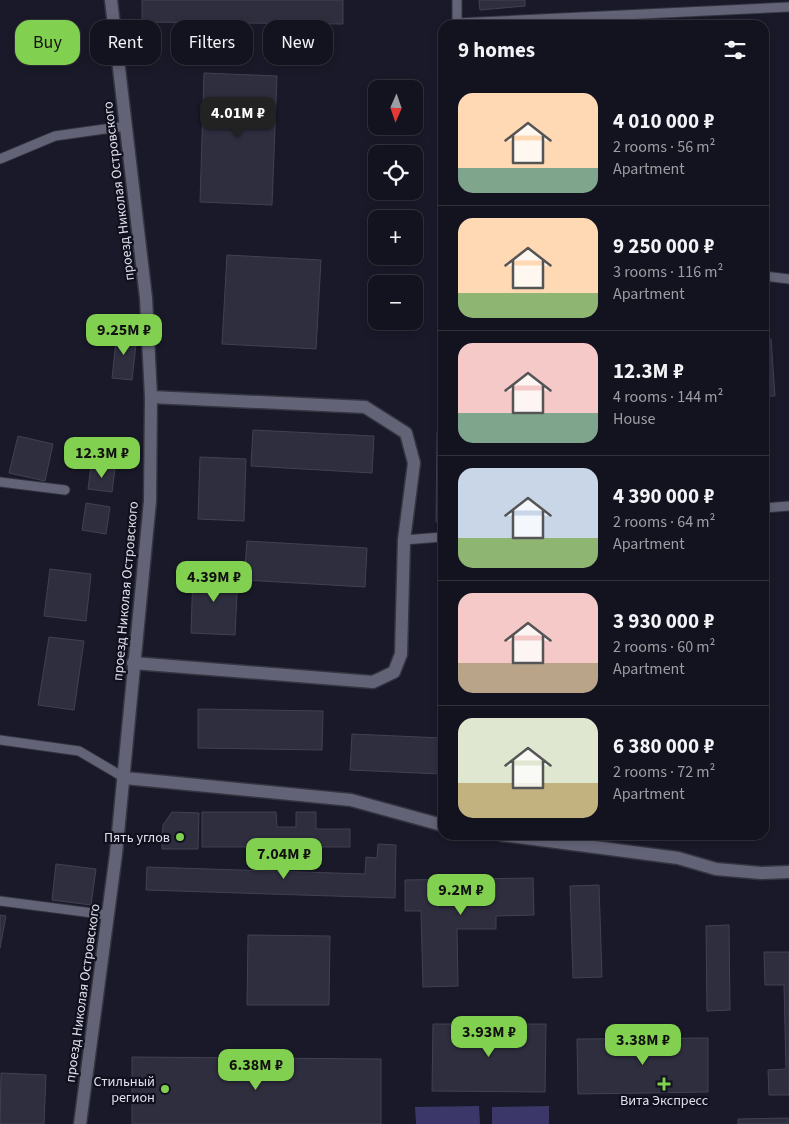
<!DOCTYPE html>
<html lang="en">
<head>
<meta charset="utf-8">
<style>
	body { margin:0; font-family:"Source Sans 3",sans-serif; background:#1c1c28; color:#f1f3f6; height:100vh; display:flex; flex-direction:column; font-size:19px; white-space:nowrap }
	* { box-sizing:border-box; margin:0 }
	p { font-size:16px; color:#9d9ea4 }
	.icon { flex:none; width:28px; height:28px; fill:none; stroke:currentColor; stroke-width:2; stroke-linecap:round; stroke-linejoin:round }
	.map { position:relative; flex:1; overflow:hidden }
	.side { position:absolute; left:438px; top:20px; width:331px; height:820px; display:flex; flex-direction:column; background:#13131f; border-radius:15px; box-shadow:0 2px 8px #0003,0 0 0 1px #32323d }
	.side>* { flex:none }
	.banner { position:absolute; left:15px; top:20px; width:348px; height:45px; display:flex; gap:10px }
	.needle { width:32px; rotate:182deg }
	.controls { position:absolute; left:368px; top:80px; display:grid; gap:10px }
	.controls a { display:grid; place-items:center; width:55px; height:55px; border-radius:10px; background:#13131f; box-shadow:0 2px 8px #0003,0 0 0 1px #32323d; font-size:25px }
	.price { position:absolute; translate:-50% -42px; padding:0 11px; border-radius:10px; background:#82d04f; color:#111; font-size:16px; line-height:32px; filter:drop-shadow(0 1px 2px #0008) }
	.price::after { content:''; position:absolute; left:50%; top:30px; width:15px; height:11px; margin-left:-8px; background:inherit; clip-path:polygon(0 0,100% 0,50% 100%) }
	.price.active { background:#222; color:#fff }
	ul { padding:0; list-style:none }
	li { display:flex; align-items:center; gap:15px; height:125px; padding:0 20px }
	li+li { border-top:1px solid #32323d }
	li span { display:grid; place-items:center; flex:none; width:140px; height:100px; border-radius:15px; color:#555 }
	li>.icon { margin-inline-start:auto }
	span .icon { width:60px; height:60px; fill:#fffc; stroke-width:1 }
	li b { font-size:21px }
	h2 { display:flex; justify-content:space-between; align-items:center; height:60px; padding:0 20px; font-size:21px }
	.pill { padding:0 18px; border-radius:15px; background:#13131f; box-shadow:0 2px 8px #0003,0 0 0 1px #32323d; font-size:18px; line-height:45px }
	.pill.active { background:#82d04f; color:#111 }
	.map>svg:first-child { display:block }
	.green { fill:#3b3769 }
	.building { fill:#2e2e3f; stroke:#414153 }
	.lines { fill:none; stroke-linecap:round; stroke-linejoin:round }
	.service-casing { stroke:#353441; stroke-width:11 }
	.minor-casing { stroke:#353441; stroke-width:15 }
	.tertiary-casing { stroke:#353441; stroke-width:15 }
	.service { stroke:#636377; stroke-width:9 }
	.minor { stroke:#636377; stroke-width:12 }
	.tertiary { stroke:#636377; stroke-width:12 }
	.poi-dot { fill:#82d04f; stroke:#10101f; stroke-width:2 }
	.labels { text-anchor:middle; stroke-width:4.5; stroke-linejoin:round; paint-order:stroke }
	.street-label { font-size:14px; fill:#e0e0ec; stroke:#10101f }
	.poi-label { font-size:14px; fill:#e0e0ec; stroke:#10101f; text-anchor:end }
</style>
</head>
<body>
<div class="map">
<svg width="789" height="1124" viewBox="0 0 789 1124">
	<rect width="100%" height="100%" fill="#191929"/>
	<path class="green" d="M479 1106 480 1124H416L415 1107Z
		M549 1106V1124H492V1107Z"/>
	<path class="building" d="M142 0H343V24L142 22Z
		M479 0H525V6L480 10Z
		M204 73 277 76 272 205 200 202Z
		M227 255 321 260 316 349 222 344Z
		M117 332 137 335 132 380 112 378Z
		M764 339H771L775 396H764Z
		M253 430 374 436 372 473 251 466Z
		M437 432H442V522H436Z
		M18 436 53 444 45 481 9 473Z
		M200 457 246 459 244 521 198 519Z
		M91 466 115 469 112 492 88 489Z
		M86 503 110 507 106 534 82 530Z
		M247 541 367 548 365 587 244 580Z
		M50 569 91 574 86 621 44 616Z
		M193 572 238 574 235 635 191 633Z
		M49 637 84 641 74 710 38 705Z
		M198 709 323 711 322 750 198 748Z
		M352 734 442 738V774L350 770Z
		M172 812 199 813 198 849H162L163 825Z
		M202 812H276L277 827H296V812H316V829H350V847H202Z
		M378 844 396 845 395 898 146 890 147 867 365 874 366 857 377 858Z
		M56 864 96 869 91 905 52 900Z
		M533 878 534 915 496 916V929H457L458 986 423 987 421 911H405V880Z
		M599 885 602 977 573 978 570 886Z
		M0 915 6 916 0 948Z
		M729 925 730 1010 707 1011 706 926Z
		M248 935 330 936 329 1005H247Z
		M764 952H789V1095H769L768 1070 786 1069 784 985H765Z
		M433 1024H546L545 1092 432 1091Z
		M708 1038V1092L578 1094 577 1039Z
		M132 1057 381 1059V1124H132Z
		M1 1073 46 1075 44 1124H0Z
		M788 1118V1124H738V1119Z"/>
	<g class="lines">
		<g class="service-casing">
			<path id="service" d="M457 0V23L789 7
				M0 159 55 136 126 126
				M764 276 789 279
				M0 482 65 490
				M764 508 789 506
				M404 540 442 537
				M0 740 79 751 125 778
				M0 901 108 915"/>
		</g>
		<g class="minor-casing">
			<path id="minor" d="M133 663 373 682 394 672 401 654 404 540 414 463 406 433 365 407 151 397
				M125 778 351 800 442 825
				M502 835 678 858 716 869 761 873 789 872"/>
		</g>
		<g class="tertiary-casing">
			<path id="tertiary" d="M80 1124 116 854 150 501 151 397 146 298 111 0"/>
		</g>
		<use href="#service" class="service"/>
		<use href="#minor" class="minor"/>
		<use href="#tertiary" class="tertiary"/>
	</g>
	<g class="poi-dot">
		<circle cx="180" cy="837" r="5"/>
		<path d="M661.5 1076.5h5v5h5v5h-5v5h-5v-5h-5v-5h5z"/>
		<circle cx="165" cy="1089" r="5"/>
	</g>
	<g class="labels">
		<g class="street-label">
			<text transform="translate(118 191) rotate(-97)" y="5">проезд Николая Островского</text>
			<text transform="translate(125 591) rotate(-85)" y="5">проезд Николая Островского</text>
			<text transform="translate(82 993) rotate(-82)" y="5">проезд Николая Островского</text>
		</g>
		<g class="poi-label">
			<text x="170" y="842">Пять углов</text>
			<text x="155" y="1086">Стильный<tspan x="155" dy="16">регион</tspan></text>
			<text x="664" y="1105" text-anchor="middle">Вита Экспресс</text>
		</g>
	</g>
</svg>
<div class="controls">
<a><svg class="needle" viewBox="-14 -14 28 28"><path d="M0-13l5 13h-10z" fill="#e53935"/><path d="M0 13l5-13h-10z" fill="#9d9ea4"/></svg></a>
<a><svg class="icon" aria-label="locate" viewBox="0 0 24 24"><circle cx="12" cy="12" r="6"/><path d="M12 2v4M12 18v4M2 12h4M18 12h4"/></svg></a>
<a>+</a>
<a>−</a>
</div>
<b class="price active" style="left:238px;top:139px">4.01M ₽</b>
<b class="price" style="left:124px;top:356px">9.25M ₽</b>
<b class="price" style="left:102px;top:479px">12.3M ₽</b>
<b class="price" style="left:214px;top:603px">4.39M ₽</b>
<b class="price" style="left:284px;top:880px">7.04M ₽</b>
<b class="price" style="left:461px;top:916px">9.2M ₽</b>
<b class="price" style="left:489px;top:1058px">3.93M ₽</b>
<b class="price" style="left:643px;top:1066px">3.38M ₽</b>
<b class="price" style="left:256px;top:1091px">6.38M ₽</b>
<div class="banner">
<a class="pill active">Buy</a>
<a class="pill">Rent</a>
<a class="pill">Filters</a>
<a class="pill">New</a>
</div>
<section class="side">
<h2>9 homes<svg class="icon" aria-label="filters" viewBox="0 0 24 24"><path d="M4 7h16M4 17h16"/><circle cx="9" cy="7" r="2"/><circle cx="15" cy="17" r="2"/></svg></h2>
<ul>
<li><span style="background:linear-gradient(#ffd9b3 75%,#7fa58c 0)"><svg class="icon" aria-label="home" viewBox="0 0 24 24"><path d="M3 11l9-7 9 7M6 9v11h12V9"/></svg></span><div><b>4 010 000 ₽</b><p>2 rooms · 56 m²</p><p>Apartment</p></div></li>
<li><span style="background:linear-gradient(#ffd9b3 75%,#8fb573 0)"><svg class="icon" aria-label="home" viewBox="0 0 24 24"><path d="M3 11l9-7 9 7M6 9v11h12V9"/></svg></span><div><b>9 250 000 ₽</b><p>3 rooms · 116 m²</p><p>Apartment</p></div></li>
<li><span style="background:linear-gradient(#f6c9c9 70%,#7fa58c 0)"><svg class="icon" aria-label="home" viewBox="0 0 24 24"><path d="M3 11l9-7 9 7M6 9v11h12V9"/></svg></span><div><b>12.3M ₽</b><p>4 rooms · 144 m²</p><p>House</p></div></li>
<li><span style="background:linear-gradient(#c9d6e8 70%,#8fb573 0)"><svg class="icon" aria-label="home" viewBox="0 0 24 24"><path d="M3 11l9-7 9 7M6 9v11h12V9"/></svg></span><div><b>4 390 000 ₽</b><p>2 rooms · 64 m²</p><p>Apartment</p></div></li>
<li><span style="background:linear-gradient(#f6c9c9 70%,#b9a48a 0)"><svg class="icon" aria-label="home" viewBox="0 0 24 24"><path d="M3 11l9-7 9 7M6 9v11h12V9"/></svg></span><div><b>3 930 000 ₽</b><p>2 rooms · 60 m²</p><p>Apartment</p></div></li>
<li><span style="background:linear-gradient(#dfe7d0 65%,#c2b280 0)"><svg class="icon" aria-label="home" viewBox="0 0 24 24"><path d="M3 11l9-7 9 7M6 9v11h12V9"/></svg></span><div><b>6 380 000 ₽</b><p>2 rooms · 72 m²</p><p>Apartment</p></div></li>
</ul>
</section>
</div>
</body>
</html>
